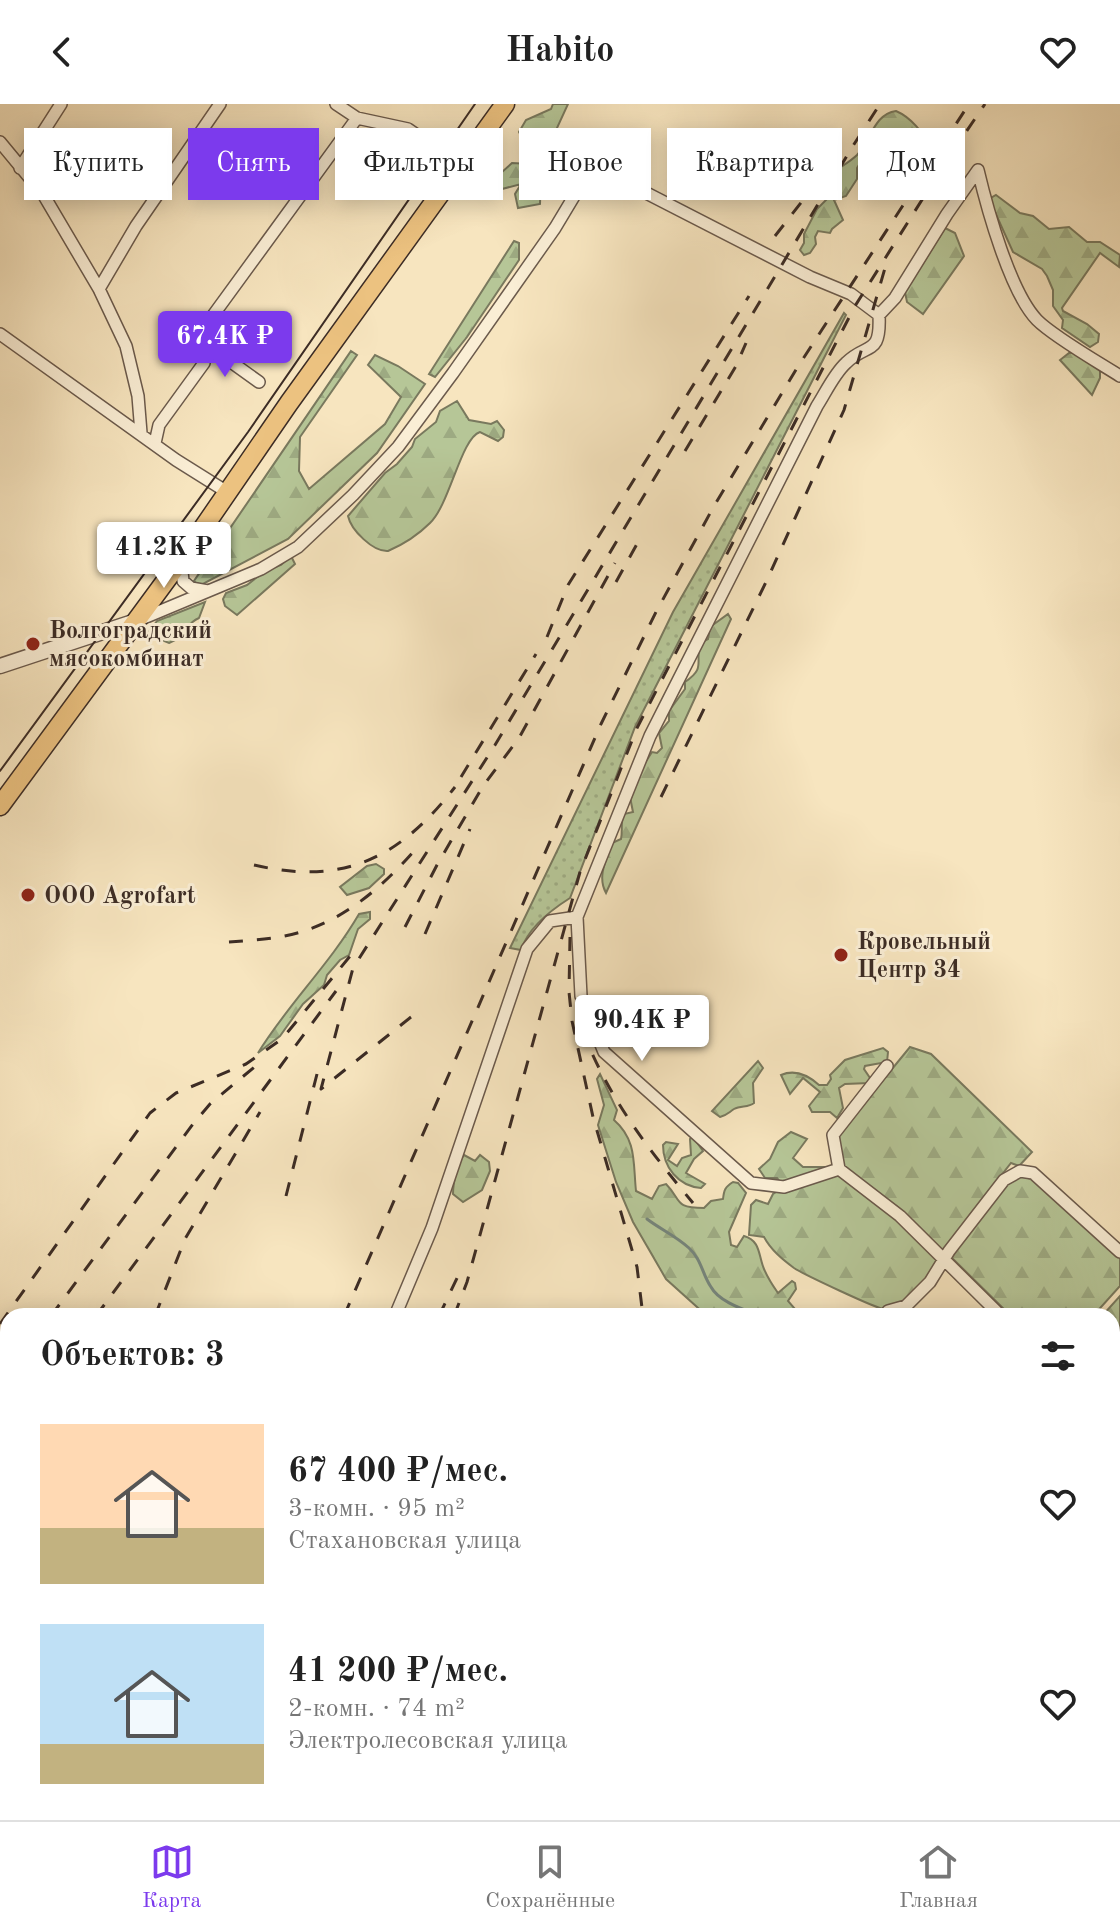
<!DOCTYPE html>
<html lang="ru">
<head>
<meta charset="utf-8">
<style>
	body { margin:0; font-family:"Old Standard TT",serif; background:#f6f6f6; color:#222; height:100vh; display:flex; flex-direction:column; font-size:30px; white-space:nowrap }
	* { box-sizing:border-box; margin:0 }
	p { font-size:26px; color:#767676 }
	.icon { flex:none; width:44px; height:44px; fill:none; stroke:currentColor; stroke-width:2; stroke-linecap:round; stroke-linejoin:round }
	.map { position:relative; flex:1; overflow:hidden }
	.panel { position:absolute; left:0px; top:1204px; width:1120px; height:512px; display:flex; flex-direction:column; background:#fff; border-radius:24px 24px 0 0; box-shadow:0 4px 20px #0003 }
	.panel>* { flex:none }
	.top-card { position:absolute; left:24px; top:24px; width:1072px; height:72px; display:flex; gap:16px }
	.price { position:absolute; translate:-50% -68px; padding:0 18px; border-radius:8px; background:#fff; color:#222; font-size:26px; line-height:52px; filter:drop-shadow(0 2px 4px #0008) }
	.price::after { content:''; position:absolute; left:50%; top:48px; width:24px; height:18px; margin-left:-12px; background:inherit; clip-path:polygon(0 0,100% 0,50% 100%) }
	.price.on { background:#7c3aed; color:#fff }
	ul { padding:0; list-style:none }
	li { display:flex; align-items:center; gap:24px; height:200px; padding:0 40px }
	li span { display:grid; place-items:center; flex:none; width:224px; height:160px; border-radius:0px; color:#555 }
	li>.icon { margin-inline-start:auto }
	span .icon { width:96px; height:96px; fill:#fffc; stroke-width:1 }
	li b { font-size:34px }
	h2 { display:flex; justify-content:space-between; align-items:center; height:96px; padding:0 40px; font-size:34px }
	.pill { padding:0 28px; border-radius:0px; background:#fff; box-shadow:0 4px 20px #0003; font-size:28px; line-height:72px }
	.pill.on { background:#7c3aed; color:#fff }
	header { display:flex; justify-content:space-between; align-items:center; height:104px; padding:0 40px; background:#fff; font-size:36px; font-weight:600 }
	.menu { display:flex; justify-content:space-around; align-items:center; height:112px; border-top:2px solid #e0e0e0; background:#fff; font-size:22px; color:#767676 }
	.menu a { display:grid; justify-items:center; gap:4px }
	.menu .on { color:#7c3aed }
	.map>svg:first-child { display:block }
	.green { fill:url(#green-dots); stroke:#79795e; stroke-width:2 }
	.forest { fill:url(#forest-firs); stroke:#79795e; stroke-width:2 }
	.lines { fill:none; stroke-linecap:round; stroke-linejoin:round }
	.stream { stroke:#76847a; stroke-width:3 }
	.minor-casing { stroke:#6b5a4c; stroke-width:14 }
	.tertiary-casing { stroke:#6b5a4c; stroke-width:17 }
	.primary-casing { stroke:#3c2c25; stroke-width:21 }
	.minor { stroke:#faeed5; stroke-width:11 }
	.tertiary { stroke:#faeed5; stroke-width:14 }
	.primary { stroke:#ecc280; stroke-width:18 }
	.tram { stroke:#3c2c25; stroke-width:2 }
	.rail { stroke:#3c2c25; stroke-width:3; stroke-dasharray:14 14; stroke-linecap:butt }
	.poi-dot { fill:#8f2418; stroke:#faeed5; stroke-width:3 }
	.labels { text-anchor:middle; stroke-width:6; stroke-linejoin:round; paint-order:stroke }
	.poi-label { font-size:24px; font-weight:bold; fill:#3c2c25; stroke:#faeed5; text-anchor:start }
</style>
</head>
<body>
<header><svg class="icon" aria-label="back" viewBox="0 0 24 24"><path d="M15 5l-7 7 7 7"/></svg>Habito<svg class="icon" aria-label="heart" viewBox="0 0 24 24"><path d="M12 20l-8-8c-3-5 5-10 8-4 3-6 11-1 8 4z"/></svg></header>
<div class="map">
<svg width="1120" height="1716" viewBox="0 0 1120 1716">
	<defs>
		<pattern id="green-dots" width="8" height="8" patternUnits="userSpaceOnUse" patternTransform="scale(2)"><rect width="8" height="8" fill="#b6c697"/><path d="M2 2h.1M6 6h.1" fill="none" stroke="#9daa82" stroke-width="1.8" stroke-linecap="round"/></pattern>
		<pattern id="forest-firs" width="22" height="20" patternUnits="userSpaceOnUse" patternTransform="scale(2)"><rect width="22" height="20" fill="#b6c697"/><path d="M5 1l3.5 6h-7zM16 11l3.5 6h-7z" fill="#9daa82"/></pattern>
	</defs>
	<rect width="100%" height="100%" fill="#f7e5bf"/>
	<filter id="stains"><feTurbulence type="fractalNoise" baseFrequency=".0025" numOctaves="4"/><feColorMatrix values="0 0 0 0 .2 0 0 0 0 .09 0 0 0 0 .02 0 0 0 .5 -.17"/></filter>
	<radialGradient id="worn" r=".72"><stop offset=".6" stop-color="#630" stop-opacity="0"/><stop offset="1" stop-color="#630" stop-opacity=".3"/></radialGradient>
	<path class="green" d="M844 209 846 211 635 623 570 794C551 806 528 824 521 846L510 844 673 508Z"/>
	<path class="forest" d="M553 0H568L546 48 530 47 519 28 526 16 551 5Z
		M896 7C910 13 925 29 929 44L926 52 909 64 898 85 889 80 904 35 890 28 879 39 872 40 857 64V75L846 92 834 96 843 116 832 125 830 129 818 127 815 133 816 140 810 149 804 151 800 146 804 139V130L817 105 829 93 835 67C842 62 851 57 857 51 871 36 874 10 896 7Z
		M512 59 530 60 541 67 540 100 518 104 515 90 521 80 502 85 498 77 502 68Z
		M996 91 1020 109 1033 112 1049 125 1069 123 1087 138H1100L1120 151 1119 163 1100 149 1062 204 1063 207 1087 220 1099 230 1098 238 1090 243 1062 224 1063 216 1053 202V186L1047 172 1042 165 1013 148 989 95Z
		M945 124 955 129 964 152 923 210 907 198 905 188Z
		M514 137 519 139V156L467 233 435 273 429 270Z
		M351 247 357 251 300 333 299 367 309 385 385 320 401 293 368 261 375 251 398 262 425 280 377 349 288 435 199 482 194 477Z
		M1077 248 1100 265V274L1092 291 1060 256 1069 249Z
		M457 297 469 316 491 320 497 317 504 326 503 333 498 337 480 328C461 334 450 400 430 419 419 430 402 441 388 447 373 448 351 426 348 412L385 369 397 360 412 343 415 335 436 318 440 307Z
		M291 452 295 460 237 511 225 502 223 495 226 489 247 481 265 467 281 461Z
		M205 498 199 514C184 520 189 531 169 539L147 530 157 517Z
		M728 510 731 515 606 789C597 773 606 756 612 739L621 735C623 726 620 718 624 710L633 708 630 693 643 662 652 648 657 649 662 644 659 629 669 617V607L685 585V578C706 564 695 559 700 539L708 535 710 523Z
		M376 760 384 765V770L369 784 347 791 340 783 367 762Z
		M370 808V815L358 825 349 851 340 856 327 871 324 881 303 900 280 932 258 949C288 900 330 860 359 810Z
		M910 943 931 950 1032 1048 1019 1062 1011 1059 942 1147 899 1104 842 1062 838 1031Z
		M883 944 888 948 887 958 865 962 864 965 870 974 869 979 845 980 839 984 843 1004 837 1014 830 1008H812L809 1002 820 988 803 974 790 990 781 971C795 965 809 972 819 981H827L831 975 830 971 845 956Z
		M758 957 763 964 753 979 754 999C748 1004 741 1001 734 1005 728 1009 727 1011 720 1013L712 1007Z
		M600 970 617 1006 614 1016C637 1036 633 1059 636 1087L652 1095 659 1082 666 1080C682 1096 673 1104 704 1104L711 1097 723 1095C724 1086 725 1083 733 1078L738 1079 746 1089 729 1128 731 1141 737 1143 744 1132C761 1137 758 1151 764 1165 767 1172 773 1182 778 1189L792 1177 795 1179 796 1185 788 1197 801 1212H707L666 1175 633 1118 616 1078 598 1021 604 1001 597 975Z
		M791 1028 807 1035 793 1054 803 1063H832L893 1109 937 1156C927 1175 909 1204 884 1205 877 1205 803 1170 794 1164 782 1155 771 1146 764 1133L749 1131 751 1101 756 1096 768 1100 773 1090 779 1086 781 1079 777 1074H765L759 1065 770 1055 778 1038Z
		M693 1033 703 1047 694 1055 686 1069 705 1080 701 1084C678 1082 663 1063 663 1041L666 1038 678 1040 668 1056 677 1062 682 1054 691 1051 690 1035Z
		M464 1051 475 1057 480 1051 489 1058 490 1067 482 1086 463 1098 453 1090C453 1079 457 1060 464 1051Z
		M1021 1072 1035 1076 1120 1153V1182L1093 1212H1011L950 1152 1006 1081Z
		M1120 1192V1313L1112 1306V1212H1102Z
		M1120 1575V1716H1017L1019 1708H1112V1587Z"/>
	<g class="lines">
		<path class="stream" d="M647 1115C660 1125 676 1132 689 1144 702 1156 702 1170 711 1183 719 1198 745 1206 760 1212
			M1112 1422 1120 1424"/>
		<g class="minor-casing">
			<path id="minor" d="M336 0 357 14 408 25 430 40
				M0 38 43 90 99 185 126 242 138 292 141 329
				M20 64 61 0
				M978 66 947 110 895 194 879 211C881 253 867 238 846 259 834 270 826 288 817 302L650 632 577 813 581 892 604 948 751 1079 784 1083 839 1065 900 1112 1001 1212
				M978 66C987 104 1010 188 1037 216 1054 233 1098 258 1120 272
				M99 185 136 122 220 0
				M0 230 176 356 227 388
				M198 245H213L259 278
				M155 339 159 321 204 259 198 245V232L357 14
				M181 458 183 477 191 484 208 487
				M139 516 261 465 298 443 353 391 398 343 453 269 555 124 579 84 598 72 619 75 810 173 851 190 879 211
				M839 1065 833 1031 887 962
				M888 1207 906 1202 930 1178 949 1147 1004 1076 1020 1067 1033 1069 1120 1148
				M395 1212 432 1124 527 845 550 817 577 813
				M1112 1316 1120 1323
				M1112 1441 1120 1444
				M1112 1580 1120 1568
				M483 1708 493 1716
				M531 1708 543 1716
				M659 1708 669 1716
				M773 1708 785 1716
				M913 1708 921 1716
				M182 1716 185 1708
				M636 1716 644 1708
				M986 1716 994 1708"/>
		</g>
		<g class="tertiary-casing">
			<path id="tertiary" d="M0 562 133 518"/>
		</g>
		<g class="primary-casing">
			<path id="primary" d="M0 702 181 456 289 299 505 0"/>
		</g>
		<use href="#minor" class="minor"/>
		<use href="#tertiary" class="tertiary"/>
		<use href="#primary" class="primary"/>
		<path class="tram" d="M0 667 248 328 475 0"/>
		<path class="rail" d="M951 50 985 0
			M775 132 832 59
			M685 347 736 262 746 239
			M616 478 643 429
			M547 533 568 481 749 192
			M461 673 536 550
			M661 693 767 476 844 306 885 164
			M254 761C344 782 400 754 455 683
			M405 823 437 761 483 682 519 634 615 459
			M425 830 470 725
			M570 833 569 888 572 917 593 1013 637 1163 643 1212
			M229 838C254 836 280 835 304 827 348 813 384 781 414 747L409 756
			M411 913 321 985 353 864 495 641 851 45 880 0
			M582 925C607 992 648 1045 693 1099
			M286 1092 317 970
			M51 1212 193 1020 210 1000 258 960
			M96 1212 336 887
			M155 1212 185 1135 260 1008
			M344 1212 601 620 656 508 714 402 797 264 969 0
			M439 1212 458 1172
			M454 1212 467 1178 580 768 637 624 855 202 932 80
			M0 1220 150 1009 176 989 246 960 282 935 351 851
			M0 1481 8 1469
			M0 1703 8 1692
			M127 1716 130 1708"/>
	</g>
	<g class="poi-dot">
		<circle cx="33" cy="540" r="8"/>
		<circle cx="28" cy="791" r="8"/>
		<circle cx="841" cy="851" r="8"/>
	</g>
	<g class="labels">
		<g class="poi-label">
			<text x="49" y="534">Волгоградский<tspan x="49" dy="28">мясокомбинат</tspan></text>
			<text x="44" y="799">OOO Agrofart</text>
			<text x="857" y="845">Кровельный<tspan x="857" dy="28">Центр 34</tspan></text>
		</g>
	</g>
	<rect width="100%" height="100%" filter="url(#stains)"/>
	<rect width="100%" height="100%" fill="url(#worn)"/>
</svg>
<b class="price on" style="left:225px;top:275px">67.4K ₽</b>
<b class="price" style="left:164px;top:486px">41.2K ₽</b>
<b class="price" style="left:642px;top:959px">90.4K ₽</b>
<div class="top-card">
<a class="pill">Купить</a>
<a class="pill on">Снять</a>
<a class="pill">Фильтры</a>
<a class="pill">Новое</a>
<a class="pill">Квартира</a>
<a class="pill">Дом</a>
</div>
<section class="panel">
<h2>Объектов: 3<svg class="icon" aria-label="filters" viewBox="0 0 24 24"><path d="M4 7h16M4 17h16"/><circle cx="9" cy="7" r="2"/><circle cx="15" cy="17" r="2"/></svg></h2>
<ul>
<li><span style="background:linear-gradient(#ffd9b3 65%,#c2b280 0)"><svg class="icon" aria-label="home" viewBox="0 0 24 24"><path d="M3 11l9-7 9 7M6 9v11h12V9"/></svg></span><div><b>67 400 ₽/мес.</b><p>3-комн. · 95 m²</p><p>Стахановская улица</p></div><svg class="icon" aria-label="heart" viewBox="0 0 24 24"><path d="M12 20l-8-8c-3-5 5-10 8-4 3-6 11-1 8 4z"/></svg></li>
<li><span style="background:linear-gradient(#bfe0f5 75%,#c2b280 0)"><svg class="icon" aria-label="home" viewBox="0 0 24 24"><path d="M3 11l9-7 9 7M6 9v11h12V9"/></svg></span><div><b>41 200 ₽/мес.</b><p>2-комн. · 74 m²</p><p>Электролесовская улица</p></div><svg class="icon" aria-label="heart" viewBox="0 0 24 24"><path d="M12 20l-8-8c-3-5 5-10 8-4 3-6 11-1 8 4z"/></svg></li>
</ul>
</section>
</div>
<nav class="menu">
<a class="on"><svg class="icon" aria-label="map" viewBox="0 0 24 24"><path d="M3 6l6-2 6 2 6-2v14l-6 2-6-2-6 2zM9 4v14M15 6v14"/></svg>Карта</a>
<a><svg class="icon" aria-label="saved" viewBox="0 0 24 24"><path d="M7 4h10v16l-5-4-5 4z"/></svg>Сохранённые</a>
<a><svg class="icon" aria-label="home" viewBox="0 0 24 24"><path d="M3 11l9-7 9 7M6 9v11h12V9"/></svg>Главная</a>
</nav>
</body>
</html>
